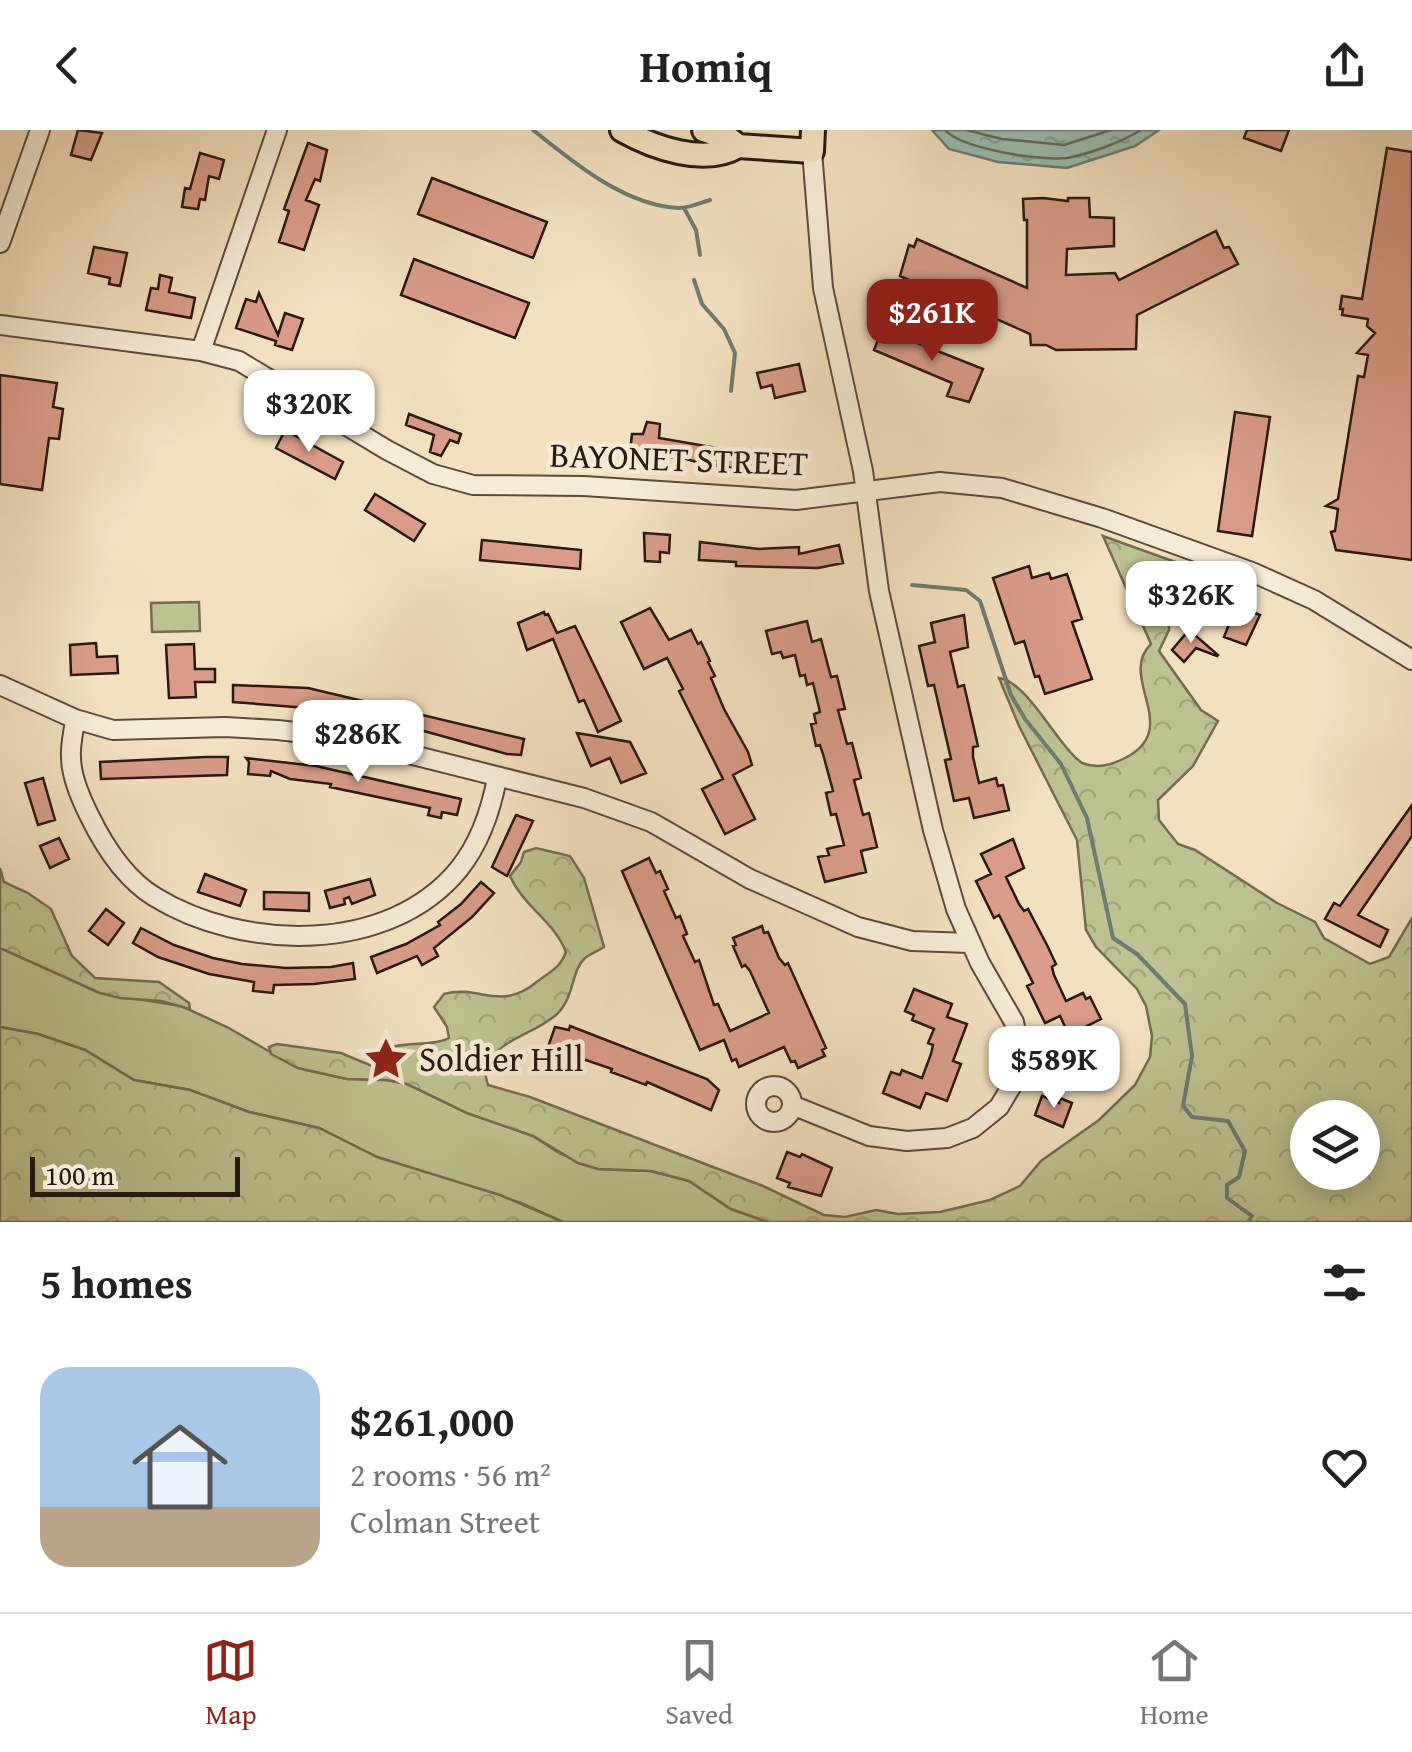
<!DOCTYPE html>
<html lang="en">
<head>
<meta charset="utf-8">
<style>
	body { margin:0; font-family:"Gentium Book Plus",serif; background:#f2f2f2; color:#222; height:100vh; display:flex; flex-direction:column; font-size:38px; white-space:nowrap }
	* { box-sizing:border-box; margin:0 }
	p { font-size:32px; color:#767676 }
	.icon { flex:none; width:55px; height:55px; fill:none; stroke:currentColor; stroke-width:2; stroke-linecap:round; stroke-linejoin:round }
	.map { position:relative; height:1092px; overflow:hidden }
	.sheet { display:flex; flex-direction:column; background:#fff; flex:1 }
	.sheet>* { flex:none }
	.tools { position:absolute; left:1290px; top:970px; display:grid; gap:20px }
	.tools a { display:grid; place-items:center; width:90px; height:90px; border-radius:50%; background:#fff; box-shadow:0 5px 25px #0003; font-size:50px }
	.scale { position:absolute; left:30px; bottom:25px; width:210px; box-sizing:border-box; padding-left:10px; border:5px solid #2b180f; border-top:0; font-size:28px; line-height:35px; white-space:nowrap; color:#2b180f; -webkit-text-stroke:8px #f7ebd5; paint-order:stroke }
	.price { position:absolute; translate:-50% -85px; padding:0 22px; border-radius:20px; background:#fff; color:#222; font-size:32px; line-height:65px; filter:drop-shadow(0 2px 5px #0008) }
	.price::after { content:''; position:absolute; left:50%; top:60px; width:30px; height:22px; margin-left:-15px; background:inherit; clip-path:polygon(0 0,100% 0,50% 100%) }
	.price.on { background:#8f2418; color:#fff }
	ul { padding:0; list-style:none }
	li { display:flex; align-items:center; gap:30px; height:250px; padding:0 40px }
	li span { display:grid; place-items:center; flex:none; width:280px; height:200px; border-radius:30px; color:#555 }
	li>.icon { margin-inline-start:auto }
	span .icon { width:120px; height:120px; fill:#fffc; stroke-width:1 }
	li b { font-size:42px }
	h2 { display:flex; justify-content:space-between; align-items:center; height:120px; padding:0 40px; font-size:42px }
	header { display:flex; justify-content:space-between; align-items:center; height:130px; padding:0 40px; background:#fff; font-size:45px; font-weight:600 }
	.tabs { display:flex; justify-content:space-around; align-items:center; height:140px; border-top:2px solid #e0e0e0; background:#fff; font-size:28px; color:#767676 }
	.tabs a { display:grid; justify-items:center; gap:5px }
	.tabs .on { color:#8f2418 }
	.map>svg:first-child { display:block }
	.green { fill:#bec190; stroke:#746c50; stroke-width:2.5 }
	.forest { fill:url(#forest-crowns); stroke:#746c50; stroke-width:2.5; fill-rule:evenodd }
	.water { fill:url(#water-ripples); stroke:#6e7b70; stroke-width:2.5 }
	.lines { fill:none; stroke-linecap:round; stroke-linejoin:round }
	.shore { stroke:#636a60; stroke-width:2.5 }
	.stream { stroke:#6e7b70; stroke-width:4 }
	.building { fill:#d89c88; stroke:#2b180f; stroke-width:2.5 }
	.minor-casing { stroke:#5d4a3b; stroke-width:22 }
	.major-casing { stroke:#2b180f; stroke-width:28 }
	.minor { stroke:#f7ebd5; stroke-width:18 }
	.major { stroke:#f3e0bf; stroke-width:22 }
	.labels { text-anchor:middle; stroke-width:9; stroke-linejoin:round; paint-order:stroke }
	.street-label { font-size:35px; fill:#2b180f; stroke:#f7ebd5 }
	.poi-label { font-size:35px; fill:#2b180f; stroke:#f7ebd5; text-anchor:start }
</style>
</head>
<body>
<header><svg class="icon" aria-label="back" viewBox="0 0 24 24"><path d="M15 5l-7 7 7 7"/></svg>Homiq<svg class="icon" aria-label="share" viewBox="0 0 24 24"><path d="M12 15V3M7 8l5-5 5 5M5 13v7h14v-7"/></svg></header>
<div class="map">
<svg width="1412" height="1092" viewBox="0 0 1412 1092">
	<defs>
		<pattern id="forest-crowns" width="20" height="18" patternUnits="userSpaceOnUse" patternTransform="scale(2.5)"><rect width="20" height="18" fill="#bec190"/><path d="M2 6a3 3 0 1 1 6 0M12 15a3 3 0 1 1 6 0" fill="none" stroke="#a3a57b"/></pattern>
		<pattern id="water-ripples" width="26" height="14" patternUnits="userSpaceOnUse" patternTransform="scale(2.5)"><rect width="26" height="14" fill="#9bbdb1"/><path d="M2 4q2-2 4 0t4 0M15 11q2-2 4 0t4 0" fill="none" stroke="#86a297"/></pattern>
	</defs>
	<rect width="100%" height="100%" fill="#f3e0bf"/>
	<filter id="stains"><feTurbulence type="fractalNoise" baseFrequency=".002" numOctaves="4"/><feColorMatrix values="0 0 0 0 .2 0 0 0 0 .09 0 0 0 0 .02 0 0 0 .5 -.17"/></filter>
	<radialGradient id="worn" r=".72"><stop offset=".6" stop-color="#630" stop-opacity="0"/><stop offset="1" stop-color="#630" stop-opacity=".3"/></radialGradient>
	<path class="green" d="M199 472 200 501 152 502 151 473Z
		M0 818 100 863 181 876 227 897 298 938 347 949 387 950 407 954 467 983 533 1006 559 1023 598 1039 651 1041 689 1051 731 1079 768 1092H563L521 1073 377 1027 319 998 249 982 190 960 134 950 85 920 38 904 0 897Z"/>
	<path class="forest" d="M1103 406 1195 439 1169 473V500L1159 521 1201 580 1218 591 1193 636 1158 670 1159 690 1178 714 1195 720 1277 773 1315 792 1324 808 1370 834 1389 827 1412 788V1092H768L731 1079 689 1051 651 1041 598 1039 578 1033 533 1006 467 983 407 954 387 950 347 949 298 938 271 924 269 917 277 914 341 923 372 936 383 935C385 930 386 924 390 919 397 911 433 917 449 908L447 897 434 877 444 864C480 854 500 883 538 851 551 841 560 838 566 822 554 791 523 776 510 746L521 732 524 722 536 718 570 726 584 748 604 817C598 821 589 824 584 829 571 842 575 866 557 884 533 906 500 906 484 940L488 955 530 967 671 1021 763 1056 824 1085 845 1087 876 1080 898 1084 940 1082 990 1070 1020 1056 1041 1031 1099 990 1135 955 1150 927 1152 906 1146 876 1137 859 1096 817 1086 800 1077 710 1019 596 999 548C1027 551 1057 615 1082 633 1098 639 1112 635 1127 627 1182 597 1117 547 1151 514ZM1308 988H1362V1042H1308Z
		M0 738 4 752 28 763 51 779 72 826 95 848 159 852 189 873 190 879 161 871 120 868 100 863 0 818Z
		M0 897 38 904 85 920 134 950 190 960 249 982 319 998 377 1027 500 1065 563 1092H0Z"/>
	<path class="water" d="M932 0H1159L1135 16 1067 38 998 32 949 19Z"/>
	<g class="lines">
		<path class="shore" d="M945 0C962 19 1041 31 1067 28 1089 24 1122 12 1141 0
			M966 0 1002 9 1064 15 1111 0"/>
		<path class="stream" d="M533 0C573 32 625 76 679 78 689 78 700 73 710 70
			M684 78 696 100 700 125
			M694 150 702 174 724 199 735 223 731 261
			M912 455 966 460 980 471 1011 565 1025 589 1061 634 1087 688 1113 808 1137 824 1185 874 1192 926 1183 976 1192 987 1228 991 1245 1021 1239 1047 1227 1055V1068L1252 1086 1248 1092"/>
	</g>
	<path class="building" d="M78 0 102 3 91 30 71 25Z
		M1247 0H1289L1281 21 1244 8Z
		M308 13 327 20 320 51 315 49 306 70 319 75 304 120 279 112 289 81 284 79Z
		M1387 18 1412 22V430L1336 420 1331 402 1335 401 1338 379 1326 376 1338 369 1358 246 1364 247 1368 225 1357 223 1375 203 1367 196 1368 189 1342 185 1343 179H1340L1342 166 1362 169Z
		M200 23 224 30 219 49 209 46 205 70 200 69 198 79 182 77 185 58 190 59Z
		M432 48 547 92 533 128 418 84Z
		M1043 68 1068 71V68H1089L1090 87 1114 88V116L1067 119 1066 145 1115 143 1119 150 1216 101 1224 118 1229 117 1238 134 1137 185 1136 219 1056 220 1046 215H1031L1030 204 900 146 909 115 914 117 917 109 1027 158V90H1024L1023 69Z
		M94 117 127 123 120 156 109 154 110 148 88 143Z
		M414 129 529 173 515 208 401 165Z
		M160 145 172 148 169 162 195 168 191 188 146 180 151 158 158 159Z
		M259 163 278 205 285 183 303 189 292 220 275 215 276 211 236 198 246 169 256 172Z
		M887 201 983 239 969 272 947 266 952 253 874 220 880 205Z
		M799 234 805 261 775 268 772 255 761 258 757 243Z
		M0 245 57 253 53 277 63 279 59 309 49 308 42 360 0 354Z
		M1235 282 1270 287 1252 406 1218 401Z
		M409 284 461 304 458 313 450 310 441 326 430 322 434 305 406 295Z
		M647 292 660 294 659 308 758 325 787 324 788 342 759 343 717 335V338L683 328 644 326V323L630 322 632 304H643Z
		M285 300 343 332 335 349 276 318Z
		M375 364 425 394 414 411 365 380Z
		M644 403 670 405 669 423 660 422V432L645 431Z
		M482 410 581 420 580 439 480 430Z
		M700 412 759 419 799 417V424L839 415 843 433 818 438 736 436V432L699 430Z
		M1029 436 1032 448 1049 443 1051 449 1067 444 1082 489 1072 492 1092 549 1045 564 1039 546 1035 547 1024 511 1015 514 993 448Z
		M1236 476 1260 485 1246 515 1224 507Z
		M650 478 669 510 691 500 698 514 701 512 710 531 708 532 715 546 711 548 724 579 748 622 752 635 733 645 755 689 725 704 702 659 723 649 679 561 683 559 667 528 644 539 621 492Z
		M544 482 545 485 548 484 557 503 575 496 621 591 598 602 584 570 579 572 553 509 527 520 518 493Z
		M964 485 968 517 950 522 958 557 964 555 978 616 973 617V627L979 653 996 648 998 656 1003 655 1009 680 974 688 969 668 954 671 945 630 951 629 934 555 928 556 919 516 935 512 931 493Z
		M807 491 812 512 821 509 831 547 837 546 845 579 838 580 847 614 852 613 861 648 854 650 863 685 869 683 877 717 861 721 866 742 825 752 818 727 829 725 827 719 844 715 836 684 831 685 826 663 833 661 823 624 820 615 816 616 811 594 816 593 814 584 820 582 813 553 807 555 805 545 800 546 795 525 783 528 781 522 772 524 766 501Z
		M1189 500 1218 525 1217 526 1196 518 1184 532 1172 520Z
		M96 513 97 527 117 526 118 543 71 545 70 515Z
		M194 514 195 539H215V552H195L196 567 169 568 166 515Z
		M233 555 308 558 524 609 521 625 507 624 402 595 320 579 233 572Z
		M577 603 630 612 646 643 621 653 610 628 591 636Z
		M206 627H228L227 645 101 649 100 632Z
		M246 628 316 636 461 669 457 685 442 682 441 688 428 685 430 678 330 657 331 654 290 649 271 641 270 646 248 644 249 632Z
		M43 648 55 690 38 695 25 653Z
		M1412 675V706L1358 785 1388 800 1380 817 1325 789 1334 773 1340 776Z
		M516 685 533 691 507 746 492 737Z
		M59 708 69 729 50 738 40 716Z
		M1013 709 1024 738 1006 747 1019 774 1024 781 1028 779 1047 815 1056 834 1052 837 1054 845 1066 871 1083 863 1086 869 1090 867 1101 889 1069 905 1060 886 1045 893 1027 856 1033 853 999 785 994 788 976 751 991 744 981 724Z
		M649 728 656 743 660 741 668 759 664 761 676 788 680 786 687 804 683 806 695 832 699 830 714 875 718 874 730 901 769 883 750 841 745 835 742 837 733 816 736 815 733 808 762 796 764 803 768 802 779 828 785 835 788 833 826 918 822 920 825 926 798 938 795 931 791 932 784 917 739 937 736 929 732 931 724 910 700 920 622 741Z
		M205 744 246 760 240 776 198 762Z
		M370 749 375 765 352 774 349 767 344 769 345 774 330 778 325 761Z
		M481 752 494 763 472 787 434 818 438 826 422 835 417 826 377 843 371 827 406 814 440 795 438 792 461 774Z
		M264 762 309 763V781L264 779Z
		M106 779 124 793 108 815 89 801Z
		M141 798 174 815 213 828 242 834 286 838 331 837 353 833 355 849 314 854 274 855 273 863 253 861 254 852 209 844 158 827 133 813Z
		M914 859 952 874 947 887 967 894 953 931 961 934 947 971 926 963 920 978 883 963 891 942 900 945 902 940 922 948 931 924 933 915 928 913 934 899 912 890 914 885 905 881Z
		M570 896 707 949 719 960 711 980 647 952 646 955 611 942 612 939 548 917 555 897 569 900Z
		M1042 966 1059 973 1060 968 1072 973 1063 997 1035 985Z
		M787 1022 800 1027 802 1024 832 1038 821 1066 788 1057 790 1053 777 1048Z"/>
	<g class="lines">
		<g class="minor-casing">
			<path id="minor" d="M0 113 40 0
				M0 195 201 221 239 231 387 320 433 344 473 355 584 356 796 370 940 352 1002 358 1102 388 1252 442 1314 470 1412 530
				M201 221 277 0
				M0 555 75 589 113 600 225 597 278 600 345 608 584 668 651 692 750 749 858 797 912 811 970 813
				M75 589C74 601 70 615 71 627 71 645 81 669 89 685 104 716 125 749 155 767 243 821 389 825 459 739 479 714 491 680 497 648
				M756 974a18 18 0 1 1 36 0a18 18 0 1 1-36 0Z
				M792 975 869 1006 907 1011 947 1008 973 998 999 977 1014 952 1020 925 1014 892 980 833 956 779 933 700 879 461 863 341 823 158 812 21"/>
		</g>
		<g class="major-casing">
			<path id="major" d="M622 0C654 18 705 36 738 16
				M704 0 728 8 738 16 812 21 813 0"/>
		</g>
		<use href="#minor" class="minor"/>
		<use href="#major" class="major"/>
	</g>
	<defs>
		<g id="sight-bare" transform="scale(3.45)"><path d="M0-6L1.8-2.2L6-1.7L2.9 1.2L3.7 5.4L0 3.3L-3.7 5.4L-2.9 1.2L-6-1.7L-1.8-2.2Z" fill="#8f2418" stroke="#f7ebd5" stroke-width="2.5" paint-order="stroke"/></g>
	</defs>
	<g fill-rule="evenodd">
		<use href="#sight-bare" x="386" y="929"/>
	</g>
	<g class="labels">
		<g class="street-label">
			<text transform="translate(679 329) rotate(2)" y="12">BAYONET STREET</text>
		</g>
		<g class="poi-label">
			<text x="419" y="941">Soldier Hill</text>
		</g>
	</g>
	<rect width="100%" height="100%" filter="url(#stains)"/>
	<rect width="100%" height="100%" fill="url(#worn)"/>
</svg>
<div class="tools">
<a><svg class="icon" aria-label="layers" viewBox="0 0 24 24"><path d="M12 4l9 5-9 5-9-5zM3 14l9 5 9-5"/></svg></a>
</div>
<div class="scale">100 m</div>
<b class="price on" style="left:932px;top:234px">$261K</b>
<b class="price" style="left:309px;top:325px">$320K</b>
<b class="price" style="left:1191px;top:516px">$326K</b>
<b class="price" style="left:358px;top:655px">$286K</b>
<b class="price" style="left:1054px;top:981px">$589K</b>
</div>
<section class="sheet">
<h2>5 homes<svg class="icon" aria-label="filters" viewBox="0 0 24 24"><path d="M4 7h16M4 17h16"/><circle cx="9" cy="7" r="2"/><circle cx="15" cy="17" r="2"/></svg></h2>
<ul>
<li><span style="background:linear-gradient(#a9c7e8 70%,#b9a48a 0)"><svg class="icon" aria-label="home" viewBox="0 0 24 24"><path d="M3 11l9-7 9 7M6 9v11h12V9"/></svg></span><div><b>$261,000</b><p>2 rooms · 56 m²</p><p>Colman Street</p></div><svg class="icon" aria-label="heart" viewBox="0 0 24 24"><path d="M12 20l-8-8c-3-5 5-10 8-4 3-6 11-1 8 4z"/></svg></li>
</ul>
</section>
<nav class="tabs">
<a class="on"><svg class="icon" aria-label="map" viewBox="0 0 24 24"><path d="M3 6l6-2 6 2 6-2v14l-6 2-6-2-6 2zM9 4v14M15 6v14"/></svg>Map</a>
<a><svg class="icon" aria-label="saved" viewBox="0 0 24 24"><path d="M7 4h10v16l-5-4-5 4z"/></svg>Saved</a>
<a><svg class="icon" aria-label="home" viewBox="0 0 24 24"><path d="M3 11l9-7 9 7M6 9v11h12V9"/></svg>Home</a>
</nav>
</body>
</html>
